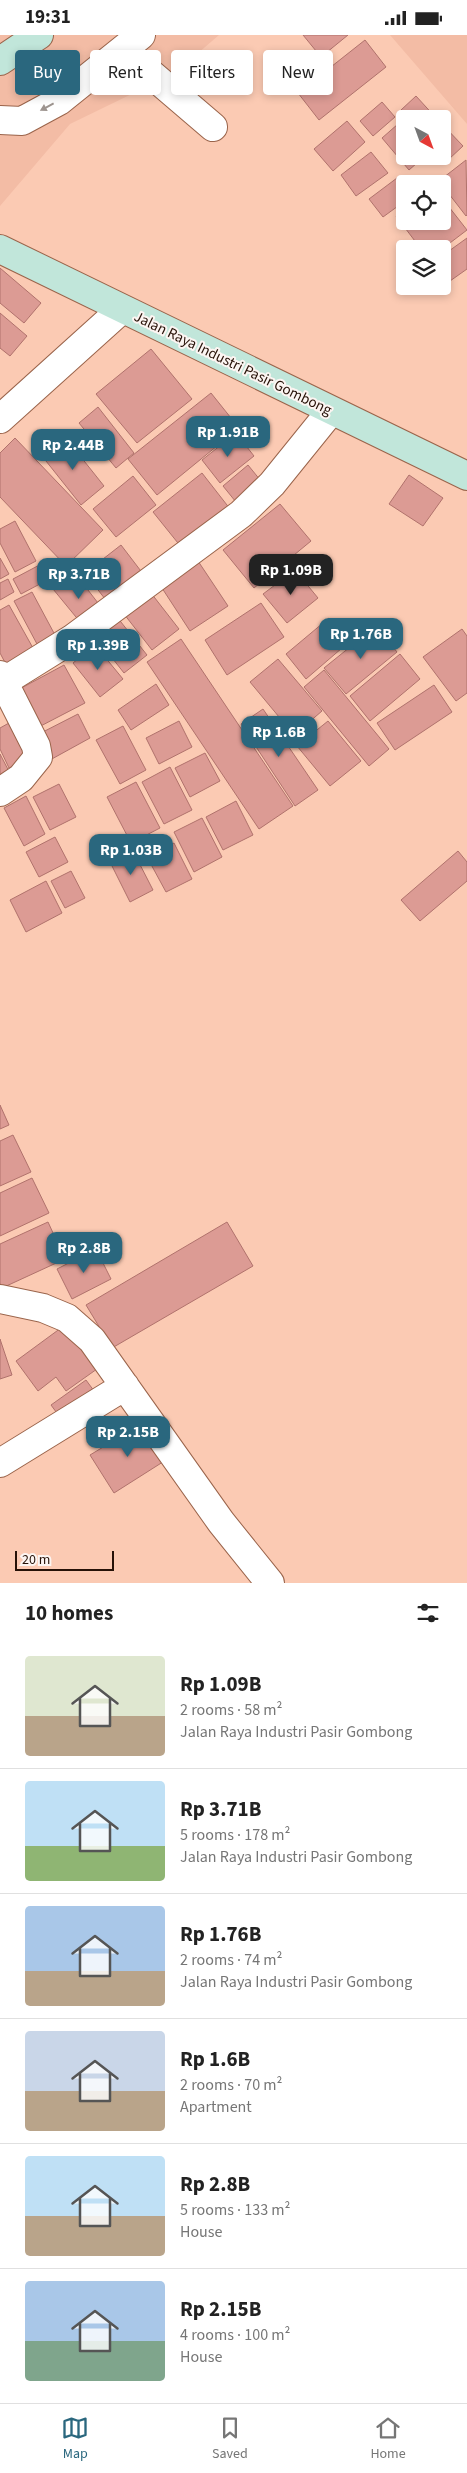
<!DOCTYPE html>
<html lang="en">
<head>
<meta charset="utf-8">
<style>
	body { margin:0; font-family:"Source Sans 3",sans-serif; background:#f2f2f2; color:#222; height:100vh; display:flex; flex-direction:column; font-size:19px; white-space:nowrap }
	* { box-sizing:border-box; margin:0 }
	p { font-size:16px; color:#767676 }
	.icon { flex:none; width:28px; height:28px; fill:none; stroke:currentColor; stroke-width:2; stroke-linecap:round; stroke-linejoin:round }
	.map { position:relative; height:1548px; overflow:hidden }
	.panel { display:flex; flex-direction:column; background:#fff; flex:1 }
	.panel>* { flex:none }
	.hud { position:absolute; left:15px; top:15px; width:438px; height:45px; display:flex; gap:10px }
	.needle { width:32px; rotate:139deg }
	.tools { position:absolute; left:396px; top:75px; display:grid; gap:10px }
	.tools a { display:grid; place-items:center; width:55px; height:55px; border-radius:5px; background:#fff; box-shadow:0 2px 8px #0003; font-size:25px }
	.scale { position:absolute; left:15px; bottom:12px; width:99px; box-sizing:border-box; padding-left:5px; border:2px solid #261107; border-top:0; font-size:14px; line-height:18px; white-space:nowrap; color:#261107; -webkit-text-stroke:4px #fcf5f2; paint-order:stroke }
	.price { position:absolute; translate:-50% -42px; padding:0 11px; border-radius:10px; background:#2a677e; color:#fff; font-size:16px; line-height:32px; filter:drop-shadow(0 1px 2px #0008) }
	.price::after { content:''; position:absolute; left:50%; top:30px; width:15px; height:11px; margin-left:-8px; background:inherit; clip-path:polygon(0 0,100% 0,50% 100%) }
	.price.current { background:#222; color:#fff }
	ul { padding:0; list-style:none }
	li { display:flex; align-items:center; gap:15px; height:125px; padding:0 25px }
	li+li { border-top:1px solid #e0e0e0 }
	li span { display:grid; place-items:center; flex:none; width:140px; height:100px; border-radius:5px; color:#555 }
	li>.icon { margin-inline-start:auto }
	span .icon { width:60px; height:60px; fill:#fffc; stroke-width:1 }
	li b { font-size:21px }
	h2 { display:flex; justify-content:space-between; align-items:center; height:60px; padding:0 25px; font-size:21px }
	.pill { padding:0 18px; border-radius:5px; background:#fff; box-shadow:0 2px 8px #0003; font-size:18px; line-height:45px }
	.pill.current { background:#2a677e; color:#fff }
	.status { display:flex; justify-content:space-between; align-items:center; height:35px; padding:0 25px; background:#fff; direction:ltr }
	.status svg { height:14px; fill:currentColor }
	.tabs { display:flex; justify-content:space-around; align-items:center; height:70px; border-top:1px solid #e0e0e0; background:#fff; font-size:14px; color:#767676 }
	.tabs a { display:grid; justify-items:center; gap:2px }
	.tabs .current { color:#2a677e }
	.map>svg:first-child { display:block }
	.built { fill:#f3bca5 }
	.building { fill:#dc9b94; stroke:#b0726c }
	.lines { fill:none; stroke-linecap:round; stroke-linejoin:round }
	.minor-casing { stroke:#9a644b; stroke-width:30 }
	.secondary-casing { stroke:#9a644b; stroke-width:30 }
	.minor { stroke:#fff; stroke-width:28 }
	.secondary { stroke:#c1e6da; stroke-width:28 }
	.oneway { fill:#9d948f }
	.labels { text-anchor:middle; stroke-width:4; stroke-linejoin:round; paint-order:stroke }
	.street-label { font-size:15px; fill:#261107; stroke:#fcf5f2 }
</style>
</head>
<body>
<div class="status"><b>19:31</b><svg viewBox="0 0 49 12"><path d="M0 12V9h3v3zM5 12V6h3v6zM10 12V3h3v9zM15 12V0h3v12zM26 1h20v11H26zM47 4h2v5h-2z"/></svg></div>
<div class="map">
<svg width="467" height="1548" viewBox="0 0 467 1548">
	<rect width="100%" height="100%" fill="#fbcab3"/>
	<path class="built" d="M0 0H219L175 38 70 89 0 171Z
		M390 0H467V89Z"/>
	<path class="building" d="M303 0H348L321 22Z
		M365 5 386 32 319 85 298 58Z
		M416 61 437 84H409L401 75Z
		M382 67 395 82 373 101 360 86Z
		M347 86 365 107 333 136 314 114Z
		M398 89 405 96V121H425L409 135 382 103Z
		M442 89 463 111 448 125 442 119Z
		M371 117 388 138 356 161 341 140Z
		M466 125 467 180 466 181 439 146Z
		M397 143 405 153V166L383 182 369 164Z
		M442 163 467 195 442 214H421L396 181 405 175V186H442Z
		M467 203V234L450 246 442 236V221Z
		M0 233 41 268 24 288 0 268Z
		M0 278 27 301 10 321 0 313Z
		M151 314 192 364 137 408 96 359Z
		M211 358 239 393 157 460 128 424Z
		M98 372 134 418 116 433 79 388Z
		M236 398 254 421 220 448 202 425Z
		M65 402 104 451 81 470 42 421Z
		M15 403 103 495 66 531 0 462V418Z
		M248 430 265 451 240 472 223 451Z
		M202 438 234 479 186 518 153 477Z
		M409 440 443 463 423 491 389 469Z
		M133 441 156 470 116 502 93 474Z
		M280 469 311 506 254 553 223 515Z
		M15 486 36 526 15 537 0 508V494Z
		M121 510 147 544 112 573 85 538Z
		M0 523 9 539 0 544Z
		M47 526 55 541 21 559 13 544Z
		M198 526 228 571 190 596 160 550Z
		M295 535 318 563 287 588 263 559Z
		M74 537 105 577 85 593 53 554Z
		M8 544 14 557 0 565V548Z
		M32 557 55 600 37 609 14 566Z
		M151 558 179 594 152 615 124 579Z
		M261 568 284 602 227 640 205 605Z
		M9 570 38 622 10 637 0 618V575Z
		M117 582 147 620 124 638 94 600Z
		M329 583 349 607 306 644 286 619Z
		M376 591 397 617 346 659 324 633Z
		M462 594 467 601V658L456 666 423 622Z
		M181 604 293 771 259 794 147 627Z
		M95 610 123 644 100 662 73 628Z
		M400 619 420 644 370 686 350 661Z
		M278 624 322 676 294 700 250 647Z
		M64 630 85 668 33 695 14 657Z
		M324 635 389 714 369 731 304 652Z
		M156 649 169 670 131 695 118 675Z
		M434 650 452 677 395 715 377 688Z
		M263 674 318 755 295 771 241 689Z
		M78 679 90 703 50 725 37 700Z
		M18 683 37 719 9 733 0 714V693Z
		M179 686 192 712 159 729 146 703Z
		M328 686 361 726 330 751 297 711Z
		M123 691 146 735 120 749 96 705Z
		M205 718 220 746 190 762 175 733Z
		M0 719 14 746 0 753Z
		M170 732 192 775 164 789 142 747Z
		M136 747 160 793 131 808 107 762Z
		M59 749 76 782 50 795 33 762Z
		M26 761 45 799 24 811 4 773Z
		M236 766 253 800 223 815 206 782Z
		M202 783 222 822 194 837 174 797Z
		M55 802 68 827 39 842 26 817Z
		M174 808 192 844 166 857 147 822Z
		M133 816 153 855 130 867 110 827Z
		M458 816 467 827V846L420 886 401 865Z
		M71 836 85 863 65 873 51 846Z
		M46 846 62 878 26 897 10 865Z
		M0 1070 9 1090 0 1094Z
		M13 1100 31 1137 0 1151V1106Z
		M32 1143 49 1178 0 1201V1158Z
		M48 1187 65 1224 2 1253 0 1248V1209Z
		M227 1187 253 1231 112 1313 86 1270Z
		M96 1214 111 1244 72 1264 57 1234Z
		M65 1290 97 1334 66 1356 56 1342 38 1356 16 1326Z
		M0 1304 12 1340 0 1344Z
		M86 1345 97 1360 62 1385 51 1370Z
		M143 1388 166 1425 114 1458 90 1420Z"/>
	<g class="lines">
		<g class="minor-casing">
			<path id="minor" d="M123 15 213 92
				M0 85 22 86 59 66 141 0
				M0 384 122 274
				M0 640 36 711 38 722 21 743 0 757
				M3 647 72 604 241 479 272 449 331 376
				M0 1264 43 1273 67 1283 92 1305 221 1487 270 1548
				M0 1428 125 1351"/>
		</g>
		<g class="secondary-casing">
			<path id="secondary" d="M0 26 39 0
				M0 214 467 441"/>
		</g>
		<use href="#minor" class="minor"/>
		<use href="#secondary" class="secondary"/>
	</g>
	<defs><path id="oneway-solid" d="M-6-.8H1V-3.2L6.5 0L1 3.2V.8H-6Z" transform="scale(1.25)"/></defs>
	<use class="oneway" href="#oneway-solid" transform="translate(47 72) rotate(152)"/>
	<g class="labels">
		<g class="street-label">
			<text transform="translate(233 328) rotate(26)" y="5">Jalan Raya Industri Pasir Gombong</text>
		</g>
	</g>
</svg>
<div class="tools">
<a><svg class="needle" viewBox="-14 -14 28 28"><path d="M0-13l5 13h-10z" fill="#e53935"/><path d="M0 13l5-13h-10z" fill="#767676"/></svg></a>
<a><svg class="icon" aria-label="locate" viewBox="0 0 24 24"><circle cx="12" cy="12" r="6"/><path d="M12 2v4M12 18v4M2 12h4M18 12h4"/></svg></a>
<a><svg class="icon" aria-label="layers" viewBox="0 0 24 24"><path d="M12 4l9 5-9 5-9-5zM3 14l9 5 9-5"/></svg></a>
</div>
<div class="scale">20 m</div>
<b class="price" style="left:228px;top:423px">Rp 1.91B</b>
<b class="price" style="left:73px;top:436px">Rp 2.44B</b>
<b class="price current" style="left:291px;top:561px">Rp 1.09B</b>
<b class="price" style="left:79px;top:565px">Rp 3.71B</b>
<b class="price" style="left:361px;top:625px">Rp 1.76B</b>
<b class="price" style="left:98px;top:636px">Rp 1.39B</b>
<b class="price" style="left:279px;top:723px">Rp 1.6B</b>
<b class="price" style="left:131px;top:841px">Rp 1.03B</b>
<b class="price" style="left:84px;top:1239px">Rp 2.8B</b>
<b class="price" style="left:128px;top:1423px">Rp 2.15B</b>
<div class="hud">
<a class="pill current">Buy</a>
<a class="pill">Rent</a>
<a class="pill">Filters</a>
<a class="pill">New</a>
</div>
</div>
<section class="panel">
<h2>10 homes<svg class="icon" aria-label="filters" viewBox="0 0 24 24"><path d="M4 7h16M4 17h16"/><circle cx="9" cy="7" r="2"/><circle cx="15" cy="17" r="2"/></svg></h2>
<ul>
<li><span style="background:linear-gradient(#dfe7d0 60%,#b9a48a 0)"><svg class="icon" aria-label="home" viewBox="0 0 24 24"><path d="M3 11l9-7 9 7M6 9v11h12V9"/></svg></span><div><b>Rp 1.09B</b><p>2 rooms · 58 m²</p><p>Jalan Raya Industri Pasir Gombong</p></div></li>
<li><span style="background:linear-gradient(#bfe0f5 65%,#8fb573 0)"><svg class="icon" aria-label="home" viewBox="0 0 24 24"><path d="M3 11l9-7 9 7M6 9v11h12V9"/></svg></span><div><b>Rp 3.71B</b><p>5 rooms · 178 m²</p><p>Jalan Raya Industri Pasir Gombong</p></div></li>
<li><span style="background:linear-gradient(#a9c7e8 65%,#b9a48a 0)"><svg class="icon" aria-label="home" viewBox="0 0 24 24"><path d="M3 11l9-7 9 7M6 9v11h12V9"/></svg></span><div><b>Rp 1.76B</b><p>2 rooms · 74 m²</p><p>Jalan Raya Industri Pasir Gombong</p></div></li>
<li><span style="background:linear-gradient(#c9d6e8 60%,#b9a48a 0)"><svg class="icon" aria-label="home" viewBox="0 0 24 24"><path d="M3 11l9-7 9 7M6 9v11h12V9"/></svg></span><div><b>Rp 1.6B</b><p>2 rooms · 70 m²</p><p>Apartment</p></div></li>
<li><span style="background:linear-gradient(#bfe0f5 60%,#b9a48a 0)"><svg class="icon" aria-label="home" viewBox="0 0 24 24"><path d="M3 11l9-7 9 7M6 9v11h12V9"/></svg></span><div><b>Rp 2.8B</b><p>5 rooms · 133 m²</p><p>House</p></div></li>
<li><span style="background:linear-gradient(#a9c7e8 60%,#7fa58c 0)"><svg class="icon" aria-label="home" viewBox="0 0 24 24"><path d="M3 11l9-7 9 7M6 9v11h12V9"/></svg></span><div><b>Rp 2.15B</b><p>4 rooms · 100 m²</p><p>House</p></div></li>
</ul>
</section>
<nav class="tabs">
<a class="current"><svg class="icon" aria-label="map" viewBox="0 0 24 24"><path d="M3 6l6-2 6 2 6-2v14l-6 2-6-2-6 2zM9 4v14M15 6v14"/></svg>Map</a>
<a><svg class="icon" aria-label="saved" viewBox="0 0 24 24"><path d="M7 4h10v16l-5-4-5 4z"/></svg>Saved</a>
<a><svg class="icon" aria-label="home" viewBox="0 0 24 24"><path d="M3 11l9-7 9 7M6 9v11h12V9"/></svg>Home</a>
</nav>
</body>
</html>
